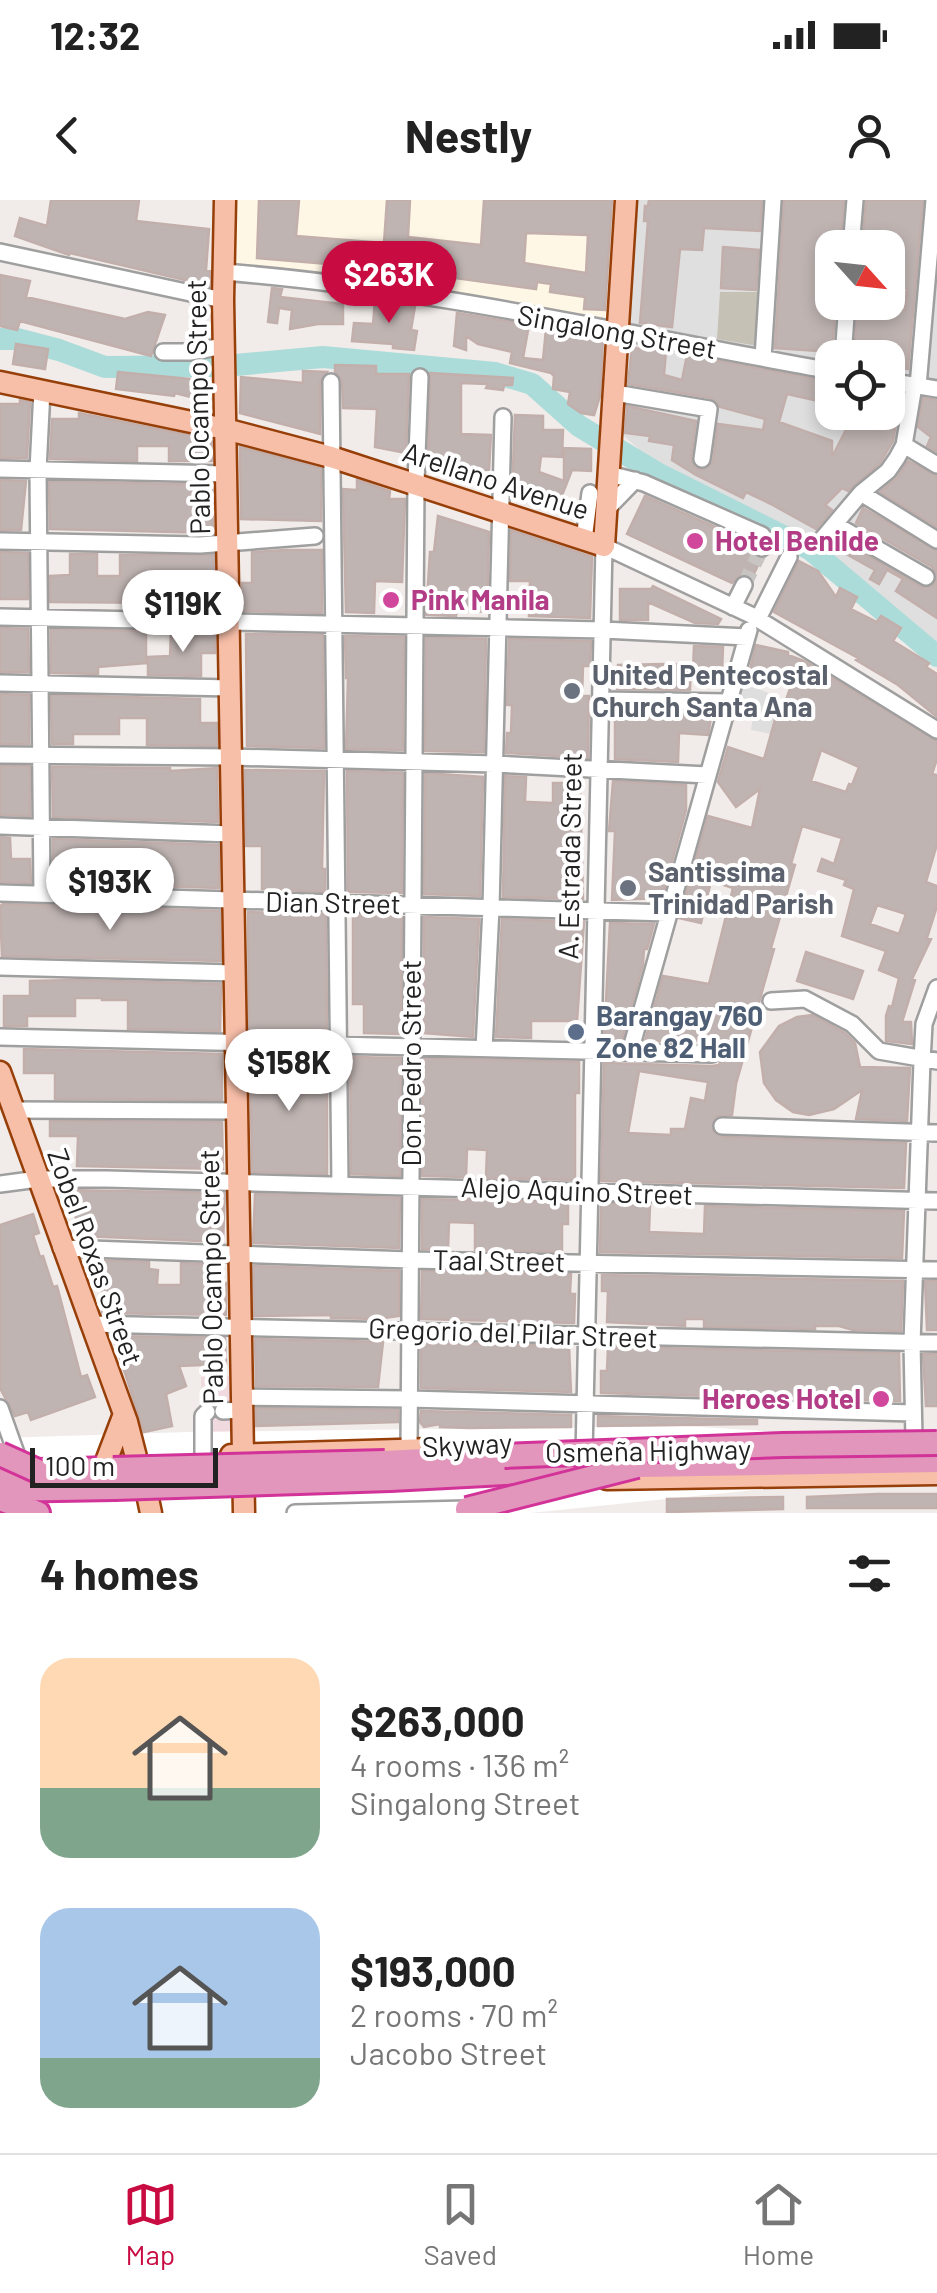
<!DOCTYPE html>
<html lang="en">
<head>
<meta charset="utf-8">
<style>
	body { margin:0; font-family:Barlow,sans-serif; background:#f2f2f2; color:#222; height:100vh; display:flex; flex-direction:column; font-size:38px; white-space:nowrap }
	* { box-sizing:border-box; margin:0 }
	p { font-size:32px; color:#767676 }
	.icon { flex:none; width:55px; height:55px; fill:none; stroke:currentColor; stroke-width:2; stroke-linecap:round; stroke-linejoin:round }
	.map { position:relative; height:1313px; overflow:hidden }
	.sheet { display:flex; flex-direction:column; background:#fff; flex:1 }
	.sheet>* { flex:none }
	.needle { width:65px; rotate:117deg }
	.buttons { position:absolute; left:815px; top:30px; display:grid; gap:20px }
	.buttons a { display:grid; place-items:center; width:90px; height:90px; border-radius:20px; background:#fff; box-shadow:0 5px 15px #0003; font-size:50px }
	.scale { position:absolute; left:30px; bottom:25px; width:188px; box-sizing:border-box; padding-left:10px; border:5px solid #222; border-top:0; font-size:28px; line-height:35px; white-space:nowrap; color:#222; -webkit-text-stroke:8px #fff; paint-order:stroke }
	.price { position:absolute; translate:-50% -85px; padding:0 22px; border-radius:35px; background:#fff; color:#222; font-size:32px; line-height:65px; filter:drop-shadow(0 2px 5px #0008) }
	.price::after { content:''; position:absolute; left:50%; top:60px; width:30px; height:22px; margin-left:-15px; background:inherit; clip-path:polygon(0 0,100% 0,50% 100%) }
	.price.active { background:#c80c42; color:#fff }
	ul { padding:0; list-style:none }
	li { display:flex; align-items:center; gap:30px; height:250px; padding:0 40px }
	li span { display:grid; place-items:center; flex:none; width:280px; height:200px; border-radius:30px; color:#555 }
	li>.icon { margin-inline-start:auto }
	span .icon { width:120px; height:120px; fill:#fffc; stroke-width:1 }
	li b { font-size:42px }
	h2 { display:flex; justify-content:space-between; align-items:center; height:120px; padding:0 40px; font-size:42px }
	.status { display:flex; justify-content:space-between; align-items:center; height:70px; padding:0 50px; background:#fff; direction:ltr }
	.status svg { height:28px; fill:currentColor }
	header { display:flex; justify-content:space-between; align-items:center; height:130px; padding:0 40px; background:#fff; font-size:45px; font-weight:700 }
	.dock { display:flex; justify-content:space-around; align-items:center; height:140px; border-top:2px solid #e0e0e0; background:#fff; font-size:28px; color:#767676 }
	.dock a { display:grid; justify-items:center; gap:5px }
	.dock .active { color:#c80c42 }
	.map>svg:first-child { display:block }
	.residential { fill:#e0dfdf; fill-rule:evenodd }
	.commercial { fill:#f0dae0 }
	.education { fill:#fef7e6 }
	.construction { fill:#c6c1b5 }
	.parking { fill:#dedede }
	.pier { fill:#fff }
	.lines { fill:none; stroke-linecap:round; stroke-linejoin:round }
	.river { stroke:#acdcd9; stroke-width:22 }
	.building { fill:#bfb4b2; stroke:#c2afac; stroke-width:2.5; fill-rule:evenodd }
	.minor-tunnel { stroke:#c8c4c1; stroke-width:15; stroke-dasharray:15 8; stroke-linecap:butt }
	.minor-casing { stroke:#9f9f9f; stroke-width:20 }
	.major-casing { stroke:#973f09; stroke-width:25 }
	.highway-casing { stroke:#d23398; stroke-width:28 }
	.minor { stroke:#fff; stroke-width:15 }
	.major { stroke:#f7bea8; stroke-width:20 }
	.highway { stroke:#e396bb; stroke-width:22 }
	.highway-bridge-casing { stroke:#d23398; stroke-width:28; stroke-linecap:butt }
	.highway-bridge { stroke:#e396bb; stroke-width:22 }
	.hotel-dot { fill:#d1479c; stroke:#fff; stroke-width:4 }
	.worship-dot { fill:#6b7280; stroke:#fff; stroke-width:4 }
	.service-dot { fill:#5c6f8a; stroke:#fff; stroke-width:4 }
	.labels { text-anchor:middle; stroke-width:8; stroke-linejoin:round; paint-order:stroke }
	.street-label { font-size:28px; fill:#222; stroke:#fff }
	.hotel-label { font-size:28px; font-weight:bold; fill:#b23c85; stroke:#fff; text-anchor:start }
	.worship-label { font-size:28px; font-weight:bold; fill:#5b616d; stroke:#fff; text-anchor:start }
	.service-label { font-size:28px; font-weight:bold; fill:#4e5e75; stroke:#fff; text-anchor:start }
</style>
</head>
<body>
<div class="status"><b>12:32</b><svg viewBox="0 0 49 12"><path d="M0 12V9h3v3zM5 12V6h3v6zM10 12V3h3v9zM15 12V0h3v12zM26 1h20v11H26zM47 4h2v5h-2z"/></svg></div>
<header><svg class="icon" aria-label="back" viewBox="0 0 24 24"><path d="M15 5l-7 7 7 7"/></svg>Nestly<svg class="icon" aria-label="person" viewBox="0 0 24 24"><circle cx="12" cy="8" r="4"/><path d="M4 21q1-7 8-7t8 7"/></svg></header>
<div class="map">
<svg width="937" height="1313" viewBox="0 0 937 1313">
	<rect width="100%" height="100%" fill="#f1ece9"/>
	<path class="residential" d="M633 0H937V450L814 347 792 333 661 268 620 233ZM832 48H888V102H832ZM832 158H888V212H832Z"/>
	<path class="commercial" d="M233 1176V1233H202L201 1177Z"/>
	<path class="education" d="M235 0H615L611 118 447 97 232 63Z"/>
	<path class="construction" d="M720 92H765L758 146 717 139Z"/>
	<path class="parking" d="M736 481 780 497 771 534 751 530 753 516 731 508Z"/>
	<path class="pier" d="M685 1226 782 1232 937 1229V1284L783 1287 530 1313H0V1238L188 1232Z"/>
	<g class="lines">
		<path class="river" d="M0 139H17L59 150 105 167 224 166 323 157 495 173 532 184 579 226 657 273 811 350 937 456"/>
	</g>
	<path class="building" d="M51 0H139L136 21 209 29 206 70 210 71V86L70 53 69 55 15 36 20 18 47 26Z
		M259 0H299L296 36 384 43 387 0H410L408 37 481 45 484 0H612L605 110 584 109 585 97 550 92 551 84 537 82 536 89 389 69 257 58ZM526 33 588 35 586 73 524 63Z
		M649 0H762L760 31 704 28 702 50 680 49 672 127 640 123 648 21H644L645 6H648Z
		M784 0H844L840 48H832V102H836L832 152 775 148Z
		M866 0H923L908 169 888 166V158L854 157 858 102H887L886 108 905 110 907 88 888 86V48H862Z
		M723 47 759 50 756 90 721 88Z
		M0 75 30 81 26 97 125 119 148 112 165 115 151 156 20 121 17 130 0 126Z
		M272 88 282 89 280 97 343 104V124H318L290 129 292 110 279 108 277 123 268 122Z
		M375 100 415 106 411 130 417 131 414 150 393 148V144L352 141 354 123 373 124Z
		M457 113 529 125 523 158 543 160 546 129 603 139 600 196 594 215 581 213 568 204 570 192 553 189 554 176 551 173 510 163 512 152 478 144 466 136V150L454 146Z
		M16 144 48 149 45 169 13 164Z
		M632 148 666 151 664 175 682 180 687 155 832 182V204L787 194 779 222 832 241V257L855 212H888V192L901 195 893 241 880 263 848 291 842 288 825 305 832 310 816 329 771 304 746 292 743 298 696 275 672 260 674 245 649 241 650 236 625 233 627 206 696 221 691 258 694 267 701 270 713 262 718 224 763 230 765 219 720 207 711 198 628 184Z
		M335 165 376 166V174H409L406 253 375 247 377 209 343 208 342 181 335 172Z
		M303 171 327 172 320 182V234L240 213 241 177 303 183Z
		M118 172 210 181V202L175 193 174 196 116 189Z
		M430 173 513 178 512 185H504L503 190 486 188 488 184 461 183V234L491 235 489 270 460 269V276L428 265Z
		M923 198 937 200V252L927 246 931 237 918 227Z
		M20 200 30 202 27 258H0V204H20Z
		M79 213 212 240V261H169V246H137V261L50 259 52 219H79Z
		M515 215 543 216V230H563L562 257 541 256 539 272 564 281V248L591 249V271L572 270 557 308 512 294Z
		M240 247 321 268V321L241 319Z
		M908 261 937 276V327L880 292 897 278Z
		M0 280 26 281 21 330H0Z
		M357 280 390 291 389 299H405L402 382 375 381 374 413 346 412 343 289 357 290Z
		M49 281 212 285 213 333 50 329Z
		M645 296 752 343 753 354 761 359 752 378 742 374 732 383 627 334Z
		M863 308 937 351V376L932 367 856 323Z
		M438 316 489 332 487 412 457 409 456 416 426 415 430 352H434Z
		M511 330 592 357 590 418 529 416 530 381H510Z
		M844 342 921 387H931L937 378V418L896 391 903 379 887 370 879 384 870 379 875 370 839 350Z
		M285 350H322V413L242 411V383H252V352Z
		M0 352 28 353V399H0Z
		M70 354H97V376H120V355H214L215 410H194V377H170V403L50 402V376L70 375Z
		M799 361 818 371 836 397 840 388 857 397 851 409 877 422 881 416 901 428 893 441 929 463 926 467 937 474V517L898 485 856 460 858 458 774 412Z
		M653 386 721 419 718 424 695 423 648 402V420H620V389H651Z
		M0 428 28 429 29 472H0Z
		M51 429 146 431V463L98 467V474L51 473Z
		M171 432 215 433V453H201V476L148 475V457L170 456Z
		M246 434 323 435 324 548 247 546Z
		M345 436 404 437 403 550 346 549 348 478H346Z
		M426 437 486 439 484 552 425 551Z
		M509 439 591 441 590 466H583L582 496H589L588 558 506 553 507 533H511L512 505H507Z
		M756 445 788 452V455L804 461 937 541V559L932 574 937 575V644L926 682 937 686V706L927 738 931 739 912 779 915 780 902 822H911L912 844 886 841V816L889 806 892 807 899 778 879 770 886 751 842 736 854 689 844 685 846 680 818 671 822 659 834 664 842 638 802 626 791 664 795 665 771 748 774 749 736 884 732 915 716 917 712 930 722 937 906 943 904 988 601 981 604 863 712 866 719 865 723 855V844L696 839V842L645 841 663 776 709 784 733 688 711 681 701 723 679 718 708 616 752 628 760 589 736 607 718 582 728 547 764 559 776 516 780 517 792 483 749 473ZM821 550 859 567 852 585 849 584 846 592 811 581ZM877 705 906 714 899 734 870 724ZM639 871 708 882 705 901 691 898 685 929H671V935L628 933Z
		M694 446 723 447 722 471 693 470Z
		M665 464 691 465 690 490 617 489 618 465Z
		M0 494 29 495V544H0Z
		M51 495 200 499V523H217V546L147 545V518H119V534H73V544H52Z
		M615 511 712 513 708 535 679 533 678 562 615 559Z
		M0 566H30V616L0 615Z
		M52 567 170 568V571L217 568 218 622 53 617Z
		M245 570 324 571 322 669H325V692L262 689V646H246Z
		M347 571 403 573 402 693 348 692Z
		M425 573 483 577 480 696 424 694Z
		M505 576 526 577 525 602H528L553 603V583H580L583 699 503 697Z
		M613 581 686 585V610L662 698 612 700 615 631H609Z
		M0 637 10 638 11 659H30L31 683 0 682Z
		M53 639 219 645V688L53 683Z
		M3 704 220 711 221 761 2 756 0 706Z
		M248 712 326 714 327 831 249 832Z
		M353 715 402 716 401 834 364 833V804H353Z
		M424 717 479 719 473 837 424 833Z
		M502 719 584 722 577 821H531V838L496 837Z
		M610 723 654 724 647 749H644L643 764 622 841 604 840Z
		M806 752 863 771 853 799 797 781Z
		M77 780 221 784 220 831 128 829V800H102V798H75V816H27V826H4V796H30V781Z
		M812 815 845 833 855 843 860 867 910 868 907 921 856 919 862 890 834 909 809 915 793 912 776 900 764 883 760 852 779 826 797 817Z
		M24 849 222 854V900L55 899V873H24Z
		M250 854 327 856V974L252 972Z
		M350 857 401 858 400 976 351 974Z
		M423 858 579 862V893H575V980L486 978 487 950 467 949 466 977 422 976Z
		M50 921 222 922 223 969 77 966 78 936H50Z
		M66 990 225 993 223 1042 82 1036 75 1015H71Z
		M255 994 400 998 399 1048 253 1043Z
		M422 999 568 1002V1024H562V1052L475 1050V1023L449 1022 448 1049H422Z
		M601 1003 650 1005 649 1032 704 1034 705 1006 904 1011 902 1058 600 1052Z
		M33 1014 39 1033 33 1035 40 1057 43 1056 53 1087 57 1086 81 1177 87 1175 95 1197 31 1220 28 1212 15 1216 0 1188V1025Z
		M89 1060 149 1062V1069L158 1070 157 1085H181V1063L217 1065V1083H226V1115L102 1113V1085H92Z
		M253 1066 399 1071V1116L377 1119 331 1118V1115L254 1116Z
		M422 1071 571 1074 570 1094H575L574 1123 421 1119Z
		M602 1075 903 1081 901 1131 853 1130 839 1126H815V1129L704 1127V1119H685V1126L607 1122 608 1091H602Z
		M925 1081H937V1130H927Z
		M113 1136 225 1138 226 1164 179 1166 186 1186 166 1194 172 1226 144 1232Z
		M255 1139 383 1142 378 1187 256 1186Z
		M421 1143 569 1146 571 1192 421 1188Z
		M608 1147 899 1153 900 1201 601 1193V1171H607Z
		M923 1154H937V1206H926Z
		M256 1208 398 1210V1222L256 1226Z
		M421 1211 571 1215V1227L469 1228 440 1227V1224L424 1227 420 1222Z
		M598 1216 757 1220V1224L598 1226Z
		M878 1294H937V1308H807V1297Z
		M783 1297V1309L667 1312V1299Z"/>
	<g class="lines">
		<path class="minor-tunnel" d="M744 385 762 348"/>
		<g class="minor-casing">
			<path id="minor" d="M851 48 855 0
				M0 52 223 100
				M223 72C428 88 631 135 832 171
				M163 152H190L224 146
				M763 158 773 0
				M843 158 847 102
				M888 181 937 189
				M331 182 340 984
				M918 186 934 0
				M615 193 709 209 702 259
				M904 245 937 265
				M0 269 226 274
				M609 274 644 283 762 335 765 340 762 348
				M861 293 937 340
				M607 309 635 280
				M836 325 926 377
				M823 338 861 293 888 271 897 258 904 245 914 186
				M584 340 590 293
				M0 341 200 345 315 336
				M733 407 744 385
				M0 417 603 430 747 437
				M758 419 789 357
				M0 483 231 488
				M601 500 728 502
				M0 555 231 557 494 564 707 575
				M0 626 232 634
				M0 693 667 713
				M42 693 38 270 42 190
				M0 767 235 773
				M771 801 805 799 852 824 879 851 937 861
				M0 837 712 854
				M484 849 491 708 503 217
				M630 852 749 430
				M13 910 236 911
				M722 926 937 933
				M0 984 38 979H107L937 1001
				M61 1048 410 1060 937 1070
				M89 1124 937 1143
				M241 1197 409 1199 913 1213
				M0 1208 21 1267
				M223 1211 241 1210
				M914 1240 912 1143 922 861 924 824 937 788
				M409 1250 416 282 420 177
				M584 1255 604 346 753 416 937 530
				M203 1257V1216L207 1212
				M295 1313 467 1309"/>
		</g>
		<g class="major-casing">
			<path id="major" d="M225 0 223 100 244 1313
				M0 182 225 229 331 257 604 346 626 0
				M0 872 127 1222 137 1261
				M231 1255 432 1249
				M105 1264 124 1214
				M607 1279 937 1274
				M147 1294 151 1313"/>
		</g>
		<g class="highway-casing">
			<path id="highway" d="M385 1262 504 1256
				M0 1272 113 1269
				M390 1279 637 1266 937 1261
				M0 1290 114 1288
				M0 1299 38 1313"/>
		</g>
		<use href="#minor" class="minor"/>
		<use href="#major" class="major"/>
		<use href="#highway" class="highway"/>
		<g class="highway-bridge-casing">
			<path id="highway-bridge" d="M0 1254 40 1272
				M504 1256 783 1245 937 1243
				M113 1269 385 1262
				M114 1288 390 1279
				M467 1309 637 1266"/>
		</g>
		<use href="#highway-bridge" class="highway-bridge"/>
	</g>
	<g class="hotel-dot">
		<circle cx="695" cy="341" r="10"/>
		<circle cx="391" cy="400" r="10"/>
		<circle cx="881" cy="1199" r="10"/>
	</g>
	<g class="worship-dot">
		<circle cx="572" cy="491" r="10"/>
		<circle cx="628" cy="688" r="10"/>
	</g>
	<circle class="service-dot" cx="576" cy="832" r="10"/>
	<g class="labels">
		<g class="street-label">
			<text transform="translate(617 132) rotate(10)" y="10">Singalong Street</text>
			<text transform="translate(198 207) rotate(-91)" y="10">Pablo Ocampo Street</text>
			<text transform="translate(496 281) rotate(18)" y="10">Arellano Avenue</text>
			<text transform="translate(570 656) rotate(-89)" y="10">A. Estrada Street</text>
			<text transform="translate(333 703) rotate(1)" y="10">Dian Street</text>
			<text transform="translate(411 863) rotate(-90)" y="10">Don Pedro Street</text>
			<text transform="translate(577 991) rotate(2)" y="10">Alejo Aquino Street</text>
			<text transform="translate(95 1057) rotate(70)" y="10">Zobel Roxas Street</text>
			<text transform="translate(499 1061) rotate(1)" y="10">Taal Street</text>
			<text transform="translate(211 1077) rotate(-91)" y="10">Pablo Ocampo Street</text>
			<text transform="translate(513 1133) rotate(2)" y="10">Gregorio del Pilar Street</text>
			<text transform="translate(467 1245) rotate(-3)" y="10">Skyway</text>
			<text transform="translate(648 1251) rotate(-1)" y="10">Osmeña Highway</text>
		</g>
		<g class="hotel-label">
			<text x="715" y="351">Hotel Benilde</text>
			<text x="411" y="410">Pink Manila</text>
			<text x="861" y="1209" text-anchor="end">Heroes Hotel</text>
		</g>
		<g class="worship-label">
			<text x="592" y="485">United Pentecostal<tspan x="592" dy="32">Church Santa Ana</tspan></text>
			<text x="648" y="682">Santissima<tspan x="648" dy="32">Trinidad Parish</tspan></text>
		</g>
		<g class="service-label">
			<text x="596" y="826">Barangay 760<tspan x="596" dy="32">Zone 82 Hall</tspan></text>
		</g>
	</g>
</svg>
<div class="buttons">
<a><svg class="needle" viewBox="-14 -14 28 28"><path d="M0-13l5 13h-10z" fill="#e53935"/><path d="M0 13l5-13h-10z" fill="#767676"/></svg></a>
<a><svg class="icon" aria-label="locate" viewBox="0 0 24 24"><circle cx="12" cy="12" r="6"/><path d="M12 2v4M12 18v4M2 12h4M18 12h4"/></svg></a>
</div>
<div class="scale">100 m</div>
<b class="price active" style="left:389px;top:126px">$263K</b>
<b class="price" style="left:183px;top:455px">$119K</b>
<b class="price" style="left:110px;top:733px">$193K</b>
<b class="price" style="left:289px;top:914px">$158K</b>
</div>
<section class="sheet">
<h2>4 homes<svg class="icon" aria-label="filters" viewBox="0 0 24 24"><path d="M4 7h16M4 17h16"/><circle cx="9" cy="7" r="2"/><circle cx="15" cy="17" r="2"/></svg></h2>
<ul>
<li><span style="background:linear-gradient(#ffd9b3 65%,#7fa58c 0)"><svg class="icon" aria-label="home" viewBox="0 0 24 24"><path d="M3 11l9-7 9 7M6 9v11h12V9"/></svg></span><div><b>$263,000</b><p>4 rooms · 136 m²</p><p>Singalong Street</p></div></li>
<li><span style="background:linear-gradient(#a9c7e8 75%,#7fa58c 0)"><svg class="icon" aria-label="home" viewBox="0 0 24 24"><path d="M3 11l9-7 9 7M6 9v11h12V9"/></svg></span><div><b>$193,000</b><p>2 rooms · 70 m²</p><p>Jacobo Street</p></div></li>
</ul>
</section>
<nav class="dock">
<a class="active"><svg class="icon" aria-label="map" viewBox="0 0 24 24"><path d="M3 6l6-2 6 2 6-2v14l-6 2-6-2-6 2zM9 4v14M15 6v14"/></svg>Map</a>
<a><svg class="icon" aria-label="saved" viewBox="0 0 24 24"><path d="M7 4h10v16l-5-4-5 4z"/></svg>Saved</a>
<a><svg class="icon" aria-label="home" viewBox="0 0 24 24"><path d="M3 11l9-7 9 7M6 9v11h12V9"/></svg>Home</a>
</nav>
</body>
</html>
